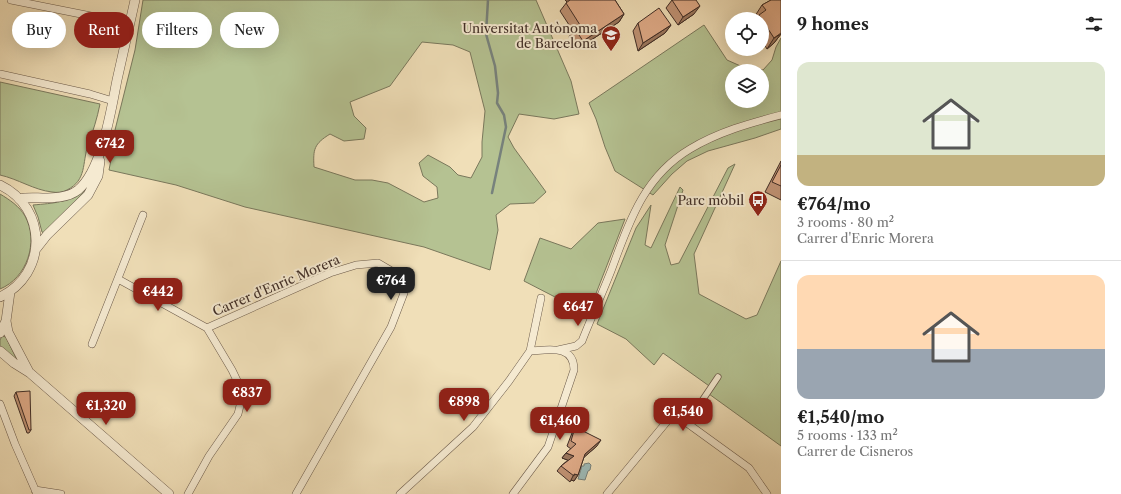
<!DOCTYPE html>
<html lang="en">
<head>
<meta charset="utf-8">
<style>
	body { margin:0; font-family:"Libre Caslon Text",serif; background:#f2f2f2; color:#222; height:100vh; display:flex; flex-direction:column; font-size:15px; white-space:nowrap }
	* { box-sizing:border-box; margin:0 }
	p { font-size:13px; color:#767676 }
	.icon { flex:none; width:22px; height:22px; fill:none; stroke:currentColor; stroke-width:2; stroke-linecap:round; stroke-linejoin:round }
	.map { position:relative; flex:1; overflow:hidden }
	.panel { display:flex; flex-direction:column; background:#fff; width:340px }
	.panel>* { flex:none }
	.hud { position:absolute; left:12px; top:12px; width:380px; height:36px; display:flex; gap:8px }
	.tools { position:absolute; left:725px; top:12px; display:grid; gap:8px }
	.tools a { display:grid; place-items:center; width:44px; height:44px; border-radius:50%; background:#fff; box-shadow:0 4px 16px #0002; font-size:20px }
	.price { position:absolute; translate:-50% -34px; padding:0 9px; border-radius:8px; background:#8f2418; color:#fff; font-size:13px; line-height:26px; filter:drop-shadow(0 1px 2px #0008) }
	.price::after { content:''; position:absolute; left:50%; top:24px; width:12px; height:9px; margin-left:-6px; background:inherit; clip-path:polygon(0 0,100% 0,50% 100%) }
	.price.current { background:#222; color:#fff }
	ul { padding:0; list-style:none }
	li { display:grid; align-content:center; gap:8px; height:212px; padding:0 16px }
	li+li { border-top:1px solid #e0e0e0 }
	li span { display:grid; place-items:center; height:124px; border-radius:12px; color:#555 }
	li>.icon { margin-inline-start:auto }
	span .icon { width:72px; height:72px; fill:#fffc; stroke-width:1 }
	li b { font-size:17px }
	h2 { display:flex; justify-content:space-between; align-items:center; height:48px; padding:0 16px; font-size:17px }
	.pill { padding:0 14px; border-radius:18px; background:#fff; box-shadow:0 4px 16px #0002; font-size:14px; line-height:36px }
	.pill.current { background:#8f2418; color:#fff }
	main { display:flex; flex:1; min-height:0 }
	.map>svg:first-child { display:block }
	.green { fill:#b5c292; stroke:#7a785c; fill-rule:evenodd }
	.water { fill:#9dbab7; stroke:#77827d }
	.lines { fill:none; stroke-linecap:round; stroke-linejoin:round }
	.stream { stroke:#77827d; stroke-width:2.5 }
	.pedestrian-casing { stroke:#6b5a4a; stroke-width:7 }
	.minor-casing { stroke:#6b5a4a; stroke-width:8 }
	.tertiary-casing { stroke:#6b5a4a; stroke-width:10 }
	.pedestrian { stroke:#f5ead1; stroke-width:5.5 }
	.minor { stroke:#f5ead1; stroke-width:7 }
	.tertiary { stroke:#f5ead1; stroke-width:9 }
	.wall { fill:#c09375; stroke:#3f2d26 }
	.shaded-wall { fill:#9c785f; stroke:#3f2d26 }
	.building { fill:#dfab88; stroke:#3f2d26 }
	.labels { text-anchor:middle; stroke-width:4; stroke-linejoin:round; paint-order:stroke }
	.poi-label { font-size:13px; fill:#3f2d26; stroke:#f5ead1; text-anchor:end }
	.street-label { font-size:13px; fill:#3f2d26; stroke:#f5ead1 }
</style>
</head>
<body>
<main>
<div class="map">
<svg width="781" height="494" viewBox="0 0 781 494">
	<rect width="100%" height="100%" fill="#f0dfb8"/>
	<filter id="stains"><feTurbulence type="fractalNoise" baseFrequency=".005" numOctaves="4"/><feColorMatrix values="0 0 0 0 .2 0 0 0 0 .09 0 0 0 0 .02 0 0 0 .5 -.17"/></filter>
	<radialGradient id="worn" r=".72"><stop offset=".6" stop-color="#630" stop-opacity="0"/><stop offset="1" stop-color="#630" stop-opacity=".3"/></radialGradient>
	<path class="green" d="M143 0H536L571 81 579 114 554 119 519 114 508 137 514 148 546 192 534 203 510 204 496 215 498 230 490 270 424 247 245 207 176 185 109 170C112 159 111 149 113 138L135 50ZM422 42 453 45 470 52 485 111 482 142V157L471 178 458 175 450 167 428 155 419 163 423 176 437 187 438 198 424 202 388 183 372 180H355L314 167C313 149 314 144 330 134L344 141 364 139 366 128 354 116 350 102 390 86Z
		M704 25 727 60 745 68 763 70 772 60 776 47 781 38V129L755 138 708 151 687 161 672 174 653 195 615 171 605 147 596 119 589 103ZM732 71H762V101H732Z
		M0 82 100 104C97 119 93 131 88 145 82 163 87 180 67 190 63 192 57 193 52 192 34 190 18 179 0 175Z
		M735 164 694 254 699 294 746 319 757 315 781 261V446L709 394 712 388 663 353 654 365 626 339 597 324 636 228 651 205 645 245 651 248 680 187 683 190 665 245 671 265 679 263 728 168Z
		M86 189C74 205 57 217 44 233L42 232 38 217 33 205C54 203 68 203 86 189Z
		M0 194C10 200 19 206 25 216 39 242 27 278 0 289Z
		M625 219 588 314 524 281 540 238 571 249 598 223Z
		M2 336 6 337 17 360 0 346V340Z"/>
	<path class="water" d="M589 463 591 465 590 470 588 471 585 480 578 479 582 466H584V464Z"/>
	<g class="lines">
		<path class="stream" d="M488 0 486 34 495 66 498 93 497 103 504 115 506 127 492 193"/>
		<g class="pedestrian-casing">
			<path id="pedestrian" d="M687 423 718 377"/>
		</g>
		<g class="minor-casing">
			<path id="minor" d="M11 0 96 17
				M0 74 90 94 113 101
				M118 279 207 328
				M207 328 330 273 356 265 378 263 395 273 404 293 391 327 296 494
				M92 344 143 215
				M558 350 576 346 582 341C591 318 602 294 611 271 629 223 643 177 690 149 718 132 750 123 781 115
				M0 404 15 444 37 494
				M35 490 61 494
				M188 494 209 456 238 414 243 393 232 370 207 328
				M400 494 473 427 509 381 530 351 541 298
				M513 494 548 447 574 370C574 344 549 350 530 351
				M607 494 669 419 680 418 749 468 767 494"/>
		</g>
		<g class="tertiary-casing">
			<path id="tertiary" d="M0 185C48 208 48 274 0 297
				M19 199 25 198C41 197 64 201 78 190 102 170 111 110 117 80 123 53 129 27 135 0
				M36 249 47 235 88 195 98 176 100 161
				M10 292 6 321 8 332 29 372
				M0 333 6 321
				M0 351 14 363 30 373 169 494"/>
		</g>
		<use href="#pedestrian" class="pedestrian"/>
		<use href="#minor" class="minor"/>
		<use href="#tertiary" class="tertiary"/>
	</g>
	<path class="wall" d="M565 0H615L624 14 619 22 577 49 569 37 573 31 560 11 567 2Z
		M672 0 694 14 678 25 666 8Z
		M771 0 781 34 774 43 767 49 762 41V19H756L757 18 755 16 762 5Z
		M638 23 671 25 665 33 638 51 633 31Z
		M781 161V200L765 192Z
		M16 392 31 430 29 433H27L14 396Z
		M575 427 597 446 584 457 578 475 574 481 571 480 570 482 557 471 561 466 568 460 562 458 566 453 571 449 567 446 572 433Z"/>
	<path class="shaded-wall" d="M700 6 694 14 678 25 683 17Z
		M624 14 619 22 577 49 583 41Z
		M671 25 665 33 638 51 643 43Z
		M781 34 774 43 767 49 774 38Z
		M601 440 597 446 581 460 585 454Z
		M566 453 574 456 570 461 562 458Z
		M574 474 578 475 574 481 571 480Z"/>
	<path class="building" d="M570 0H615L624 14 583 41 575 29 580 25 566 3Z
		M672 0H696L700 6 683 17Z
		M771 0H781V33L774 38 759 15 766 10 762 5Z
		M659 8 671 25 643 43 638 23Z
		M781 165V186L772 182Z
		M30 391 31 430H29L16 392Z
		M575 427 601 440 585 454 578 475 574 474V476L561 466 574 456 566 453 576 444 571 441Z"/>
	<defs>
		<g id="university-pin" transform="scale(1)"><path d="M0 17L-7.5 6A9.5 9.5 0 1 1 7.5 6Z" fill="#8f2418" stroke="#f5ead1"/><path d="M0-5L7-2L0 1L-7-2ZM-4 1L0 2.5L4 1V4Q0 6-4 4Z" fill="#fff"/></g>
		<g id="bus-pin" transform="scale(1)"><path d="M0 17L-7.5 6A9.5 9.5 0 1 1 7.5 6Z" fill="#8f2418" stroke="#f5ead1"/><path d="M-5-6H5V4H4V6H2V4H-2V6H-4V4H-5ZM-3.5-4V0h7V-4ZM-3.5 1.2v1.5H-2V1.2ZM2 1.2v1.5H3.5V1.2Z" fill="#fff"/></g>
	</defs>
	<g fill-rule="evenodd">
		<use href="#university-pin" x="611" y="35"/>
		<use href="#bus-pin" x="758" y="200"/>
	</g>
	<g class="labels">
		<g class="poi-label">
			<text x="597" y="33">Universitat Autònoma<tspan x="597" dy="15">de Barcelona</tspan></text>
			<text x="744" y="205">Parc mòbil</text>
		</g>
		<g class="street-label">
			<text transform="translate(276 285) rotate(-23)" y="5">Carrer d'Enric Morera</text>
		</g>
	</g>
	<rect width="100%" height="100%" filter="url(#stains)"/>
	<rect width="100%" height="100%" fill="url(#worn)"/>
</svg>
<div class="tools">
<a><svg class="icon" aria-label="locate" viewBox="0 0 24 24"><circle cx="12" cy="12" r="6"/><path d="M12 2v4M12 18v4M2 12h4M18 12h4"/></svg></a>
<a><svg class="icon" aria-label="layers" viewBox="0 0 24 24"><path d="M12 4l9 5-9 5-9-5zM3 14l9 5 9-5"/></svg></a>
</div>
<b class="price" style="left:110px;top:164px">€742</b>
<b class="price current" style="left:391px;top:301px">€764</b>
<b class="price" style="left:158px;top:312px">€442</b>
<b class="price" style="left:578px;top:327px">€647</b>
<b class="price" style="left:247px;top:413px">€837</b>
<b class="price" style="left:464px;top:422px">€898</b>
<b class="price" style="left:106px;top:426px">€1,320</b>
<b class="price" style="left:683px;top:432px">€1,540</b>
<b class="price" style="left:560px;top:441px">€1,460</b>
<div class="hud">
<a class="pill">Buy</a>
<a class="pill current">Rent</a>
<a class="pill">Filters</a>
<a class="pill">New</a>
</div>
</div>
<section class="panel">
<h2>9 homes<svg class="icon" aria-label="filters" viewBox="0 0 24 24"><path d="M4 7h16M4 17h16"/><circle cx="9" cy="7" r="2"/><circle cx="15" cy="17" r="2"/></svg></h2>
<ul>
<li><span style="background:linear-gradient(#dfe7d0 75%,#c2b280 0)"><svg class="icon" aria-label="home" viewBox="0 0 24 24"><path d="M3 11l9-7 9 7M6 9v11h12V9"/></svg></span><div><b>€764/mo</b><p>3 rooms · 80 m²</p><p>Carrer d'Enric Morera</p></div></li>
<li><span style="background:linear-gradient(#ffd9b3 60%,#9aa5b1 0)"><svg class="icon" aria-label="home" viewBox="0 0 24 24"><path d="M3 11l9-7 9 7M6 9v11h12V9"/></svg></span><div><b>€1,540/mo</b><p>5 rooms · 133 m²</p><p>Carrer de Cisneros</p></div></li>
</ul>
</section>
</main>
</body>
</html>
